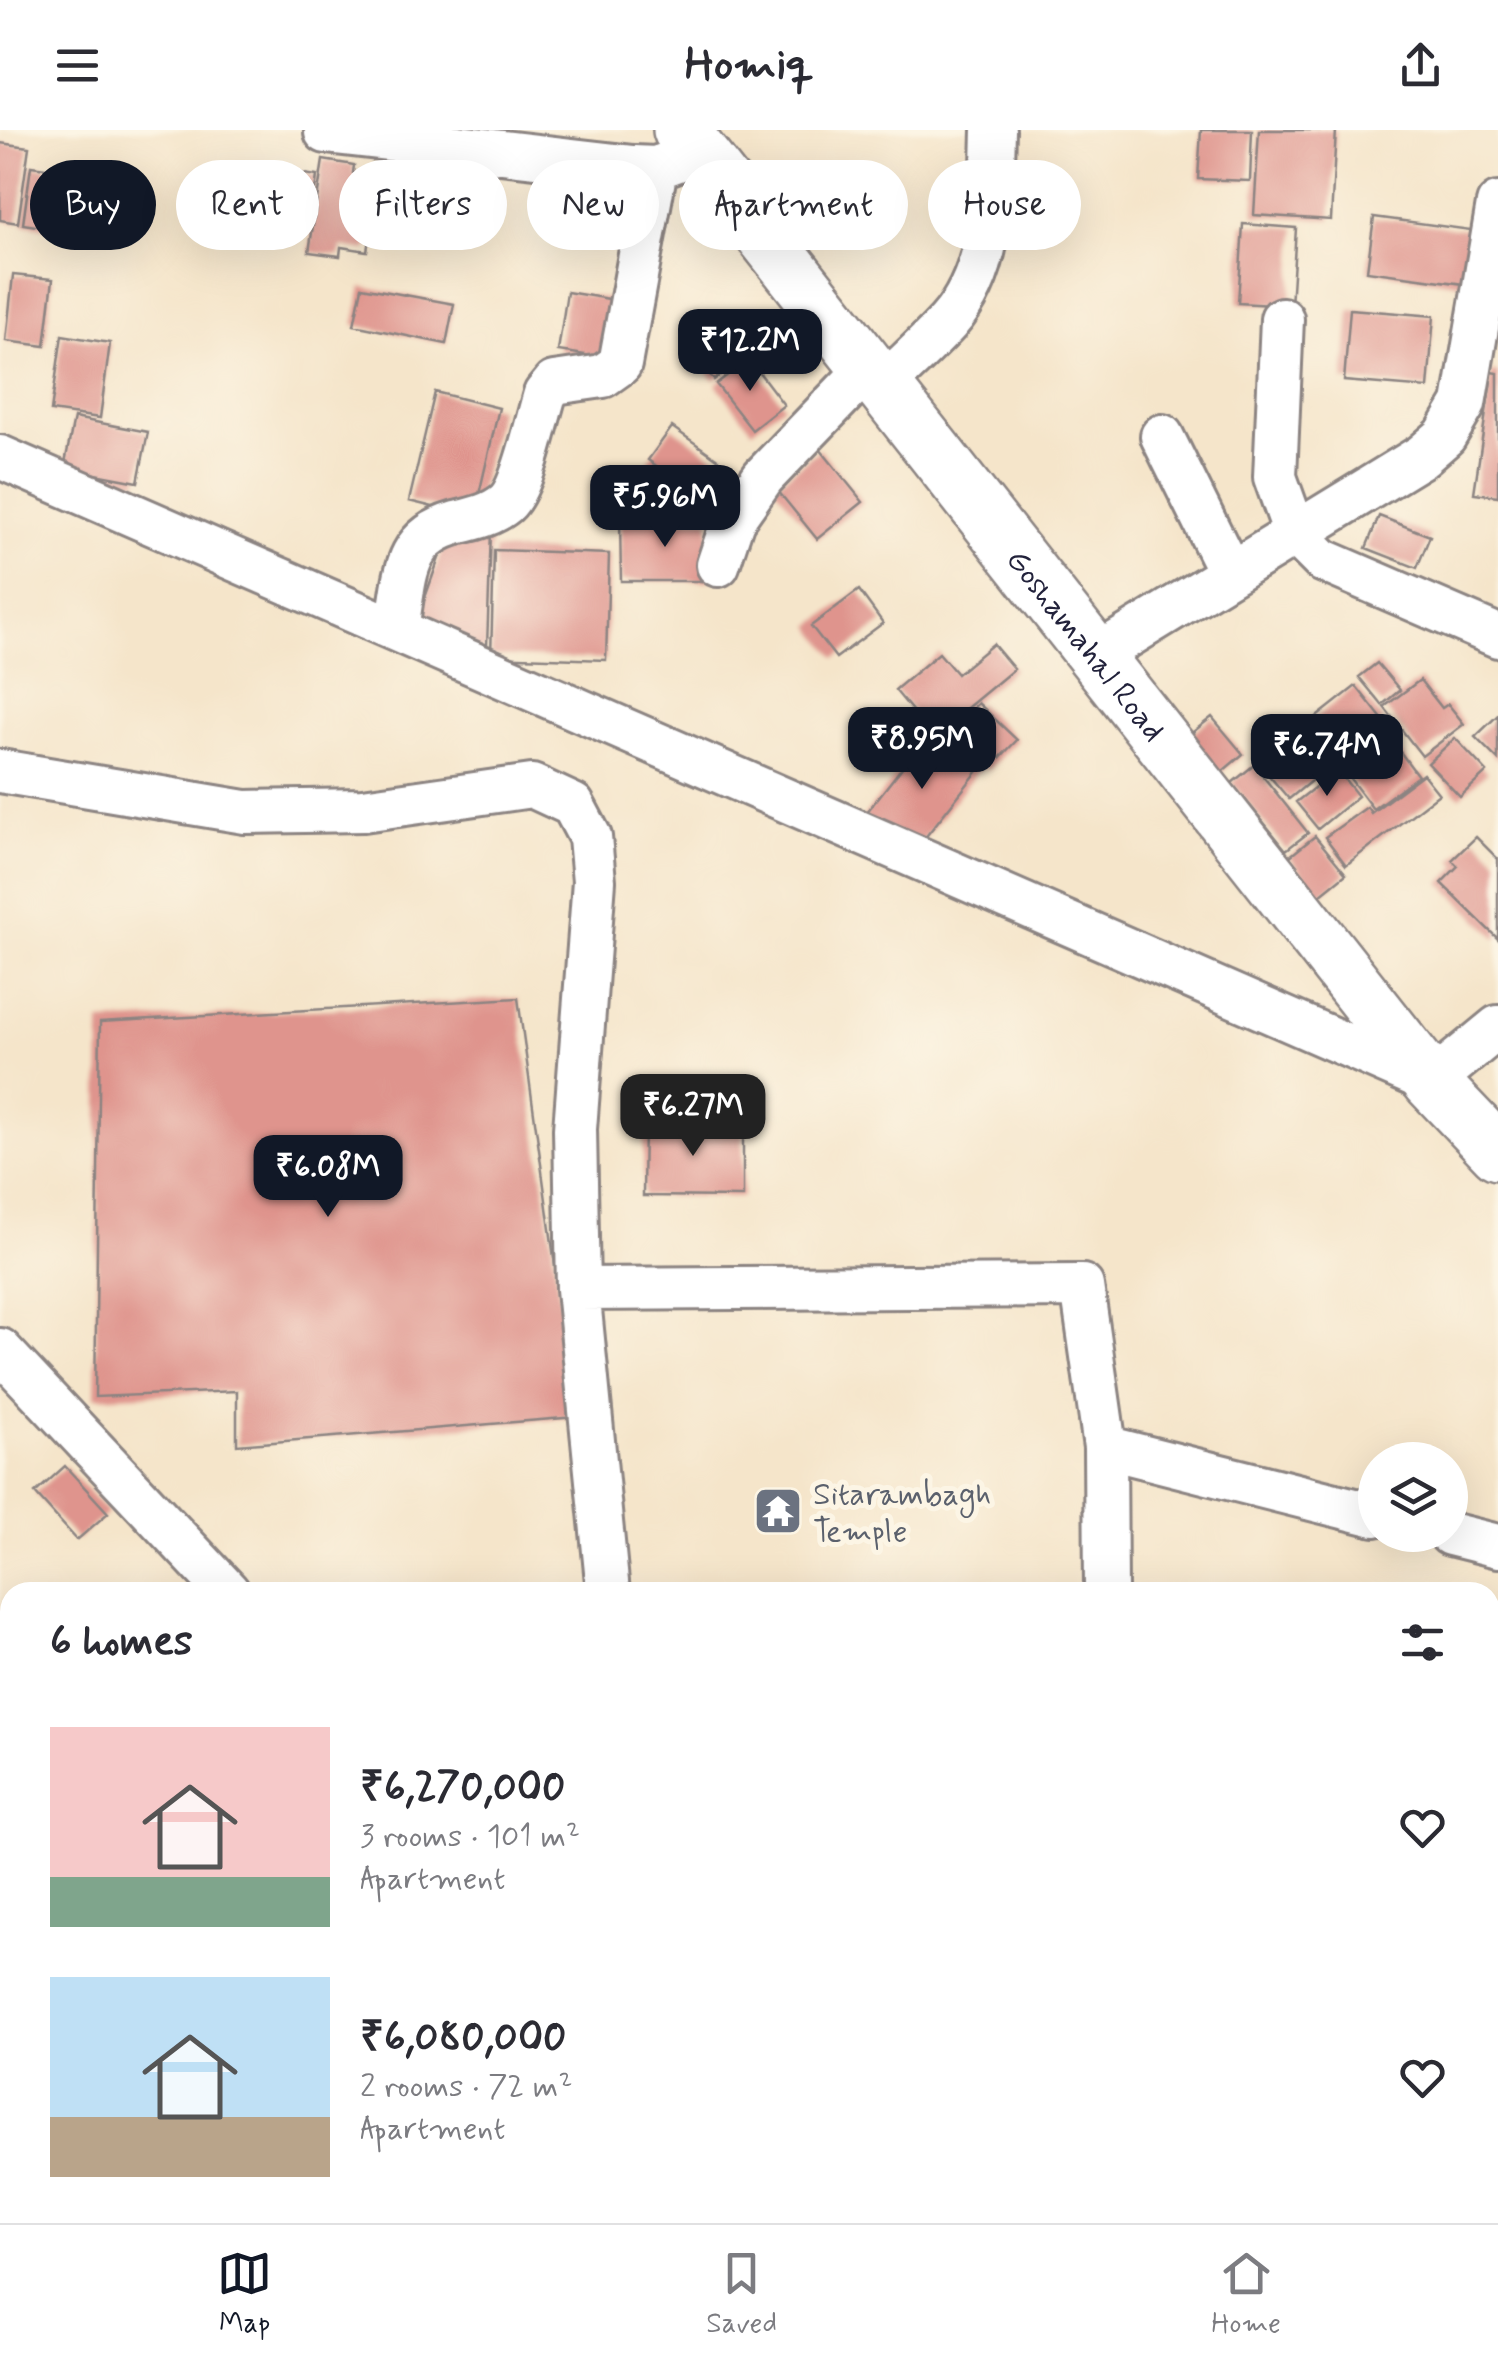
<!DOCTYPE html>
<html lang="en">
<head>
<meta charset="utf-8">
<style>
	body { margin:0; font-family:Mynerve,sans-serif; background:#f7f7f7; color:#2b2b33; height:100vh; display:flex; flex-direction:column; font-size:38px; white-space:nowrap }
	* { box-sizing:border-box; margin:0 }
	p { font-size:32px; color:#7c7c81 }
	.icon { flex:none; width:55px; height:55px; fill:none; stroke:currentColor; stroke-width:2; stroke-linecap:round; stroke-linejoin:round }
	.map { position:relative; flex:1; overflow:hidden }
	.sheet { position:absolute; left:0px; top:1452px; width:1500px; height:642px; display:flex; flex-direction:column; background:#fff; border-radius:30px 30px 0 0; box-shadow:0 10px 40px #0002 }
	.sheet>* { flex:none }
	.hud { position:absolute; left:30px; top:30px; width:1440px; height:90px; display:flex; gap:20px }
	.tools { position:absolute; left:1358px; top:1312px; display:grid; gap:20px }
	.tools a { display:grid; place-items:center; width:110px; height:110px; border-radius:50%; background:#fff; box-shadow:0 10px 40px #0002; font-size:50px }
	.price { position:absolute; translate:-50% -85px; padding:0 22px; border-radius:20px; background:#111827; color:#fff; font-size:32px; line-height:65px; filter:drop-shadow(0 2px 5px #0008) }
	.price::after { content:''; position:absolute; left:50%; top:60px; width:30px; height:22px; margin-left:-15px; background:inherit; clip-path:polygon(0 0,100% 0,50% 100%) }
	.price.active { background:#222; color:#fff }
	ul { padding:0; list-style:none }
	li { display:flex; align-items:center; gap:30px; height:250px; padding:0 50px }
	li span { display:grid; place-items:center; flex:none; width:280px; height:200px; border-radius:0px; color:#555 }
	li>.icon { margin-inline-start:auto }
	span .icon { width:120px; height:120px; fill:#fffc; stroke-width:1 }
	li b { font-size:42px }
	h2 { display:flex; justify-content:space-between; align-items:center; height:120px; padding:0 50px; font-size:42px }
	.chip { padding:0 35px; border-radius:45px; background:#fff; box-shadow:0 10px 40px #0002; font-size:35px; line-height:90px }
	.chip.active { background:#111827; color:#fff }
	header { display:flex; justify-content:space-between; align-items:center; height:130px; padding:0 50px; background:#fff; font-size:45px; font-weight:700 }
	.menu { display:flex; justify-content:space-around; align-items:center; height:140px; border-top:2px solid #e1e1e2; background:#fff; font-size:28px; color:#7c7c81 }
	.menu a { display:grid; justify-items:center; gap:5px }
	.menu .active { color:#111827 }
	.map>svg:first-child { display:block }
	.building { fill:#df948d }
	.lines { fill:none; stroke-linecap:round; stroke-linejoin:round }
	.minor-casing { stroke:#8c8482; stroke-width:48 }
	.major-casing { stroke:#8c8482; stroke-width:60 }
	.minor { stroke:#fff; stroke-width:42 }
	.major { stroke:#fff; stroke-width:55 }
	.labels { text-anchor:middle; stroke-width:10; stroke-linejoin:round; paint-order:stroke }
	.street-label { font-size:32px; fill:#22223b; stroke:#fcf5e5 }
	.worship-label { font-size:32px; fill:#5b616d; stroke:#fcf5e5; text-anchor:start }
</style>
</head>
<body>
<header><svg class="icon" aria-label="menu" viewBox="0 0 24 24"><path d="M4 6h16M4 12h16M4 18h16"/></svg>Homiq<svg class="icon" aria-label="share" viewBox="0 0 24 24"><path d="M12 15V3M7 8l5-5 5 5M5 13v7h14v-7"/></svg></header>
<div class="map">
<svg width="1498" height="2093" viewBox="0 0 1498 2093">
	<rect width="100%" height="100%" fill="#fcf5e5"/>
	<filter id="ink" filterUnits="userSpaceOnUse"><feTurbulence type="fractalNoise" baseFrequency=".01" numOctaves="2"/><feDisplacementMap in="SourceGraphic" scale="20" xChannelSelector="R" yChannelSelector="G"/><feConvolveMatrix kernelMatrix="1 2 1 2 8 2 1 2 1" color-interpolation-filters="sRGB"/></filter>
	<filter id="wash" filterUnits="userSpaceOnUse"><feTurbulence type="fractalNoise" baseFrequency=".0048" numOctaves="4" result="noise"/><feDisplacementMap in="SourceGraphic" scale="40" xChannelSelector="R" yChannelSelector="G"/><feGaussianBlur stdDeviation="2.25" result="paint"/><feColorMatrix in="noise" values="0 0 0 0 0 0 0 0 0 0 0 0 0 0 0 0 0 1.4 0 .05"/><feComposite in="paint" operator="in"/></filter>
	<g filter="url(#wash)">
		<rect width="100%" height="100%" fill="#f5e5ca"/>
		<g id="blocks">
			<path class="building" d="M1201 0H1252L1250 51 1198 49Z
				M1259 0H1336L1331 90 1254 85Z
				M0 13 29 17 18 93 0 90Z
				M323 30 354 35 353 43 379 48 367 121 341 117 340 126 309 122Z
				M31 36 83 43 75 102 23 94Z
				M583 36 633 45 625 90 575 82Z
				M272 39 317 46 311 89 266 82Z
				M1374 87 1471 100 1464 154 1367 141Z
				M1243 94 1296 98 1291 176 1238 173Z
				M13 145 53 149 45 216 6 211Z
				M362 157 454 174 446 214 354 195Z
				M567 162 615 170 606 228 558 221Z
				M1350 179 1434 186 1428 258 1344 251Z
				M720 197 743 227 714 250 690 220Z
				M62 205 110 213 100 288 51 281Z
				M749 229 784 275 752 300 716 254Z
				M1492 242 1498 243V366L1474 363Z
				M435 262 499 278 477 373 449 381 409 371Z
				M74 288 148 302 138 352 64 338Z
				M672 297 729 337 705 370 648 330Z
				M820 319 863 372 817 409 774 356Z
				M1379 386 1430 406 1417 438 1366 418Z
				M620 389H709V451H621Z
				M491 400 487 517 473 524 416 493 444 414Z
				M494 420 609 424 606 530 491 526Z
				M859 460 883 493 836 528 811 496Z
				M993 514 1014 539 933 606 895 560 939 523 957 544Z
				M1377 533 1400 560 1382 575 1359 547Z
				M1420 550 1442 578 1448 574 1464 594 1422 626 1384 577Z
				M1356 556 1383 590 1337 627 1309 593Z
				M978 573 1017 610 988 640 949 604Z
				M1498 585V630L1475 607Z
				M1212 587 1243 624 1211 651 1179 613Z
				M1305 598 1334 632 1289 669 1260 635Z
				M1384 600 1418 646 1373 679 1339 634Z
				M939 604 981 637 912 724 863 687 926 607 933 611Z
				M1455 608 1487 642 1460 667 1428 633Z
				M1254 635 1308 703 1286 720 1232 653Z
				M1337 640 1358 666 1318 699 1296 672Z
				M1423 644 1439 664 1346 735 1325 707 1367 677 1371 683Z
				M1315 706 1346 744 1320 765 1289 727Z
				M1476 707 1498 729V809L1441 753 1458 736 1452 730Z
				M518 868 576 1287 237 1315V1261L95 1267 100 892Z
				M644 991H743V1067L643 1066Z
				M65 1336 108 1383 77 1410 35 1363Z"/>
		</g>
	</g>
	<g filter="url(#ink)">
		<use href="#blocks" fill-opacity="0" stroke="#8c8482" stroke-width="2.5"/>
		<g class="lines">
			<g class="minor-casing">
				<path id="minor" d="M326 2 633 37 656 38 683 28
					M1282 189 1275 347 1295 403 1322 430 1498 506
					M881 258C903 236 927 215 948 192 994 140 992 65 994 0
					M1162 306 1230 443
					M0 327 1431 952 1498 897
					M718 435 733 390 763 347 867 239
					M397 498C406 450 401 408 456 393 473 389 492 385 506 373 523 358 537 289 545 264L554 253 603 246 620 234 656 38
					M1097 525 1422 326 1445 306 1464 274 1498 74
					M0 641 245 682 363 680 532 656 573 675 590 707 594 751 575 999 578 1159 1082 1156 1105 1317 1106 1462
					M578 1159 608 1462
					M0 1220 228 1462
					M1105 1317 1375 1385
					M1450 1404 1498 1416
					M0 1584 10 1581
					M0 1859 10 1857
					M635 2085 639 2093
					M132 2093 155 2089"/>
			</g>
			<g class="major-casing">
				<g id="major">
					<path id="s1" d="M681 0 1431 952 1498 1022"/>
				</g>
			</g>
			<use href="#minor" class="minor"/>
			<use href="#major" class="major"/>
		</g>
	</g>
	<defs>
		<g id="temple-square" transform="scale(2.5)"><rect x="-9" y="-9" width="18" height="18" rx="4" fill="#6b7280" stroke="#fcf5e5"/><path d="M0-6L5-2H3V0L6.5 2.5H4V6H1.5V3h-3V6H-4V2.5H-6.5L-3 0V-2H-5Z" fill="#fff"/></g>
	</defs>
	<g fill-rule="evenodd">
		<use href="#temple-square" x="778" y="1381"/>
	</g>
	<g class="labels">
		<g class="street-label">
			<text dy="11" stroke="none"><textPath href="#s1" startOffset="655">Goshamahal Road</textPath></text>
		</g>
		<g class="worship-label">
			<text x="813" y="1374">Sitarambagh<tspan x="813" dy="37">Temple</tspan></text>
		</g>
	</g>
</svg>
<div class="tools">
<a><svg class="icon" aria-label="layers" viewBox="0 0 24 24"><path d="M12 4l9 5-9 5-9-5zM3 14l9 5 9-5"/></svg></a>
</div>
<b class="price" style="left:750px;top:264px">₹12.2M</b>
<b class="price" style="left:665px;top:420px">₹5.96M</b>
<b class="price" style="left:922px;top:662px">₹8.95M</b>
<b class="price" style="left:1327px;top:669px">₹6.74M</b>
<b class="price active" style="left:693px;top:1029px">₹6.27M</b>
<b class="price" style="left:328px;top:1090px">₹6.08M</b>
<div class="hud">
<a class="chip active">Buy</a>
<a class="chip">Rent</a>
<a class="chip">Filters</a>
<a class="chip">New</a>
<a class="chip">Apartment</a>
<a class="chip">House</a>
</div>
<section class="sheet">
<h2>6 homes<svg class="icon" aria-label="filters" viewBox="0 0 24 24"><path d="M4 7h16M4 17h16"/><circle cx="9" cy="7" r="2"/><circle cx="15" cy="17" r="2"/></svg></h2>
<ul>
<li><span style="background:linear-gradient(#f6c9c9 75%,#7fa58c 0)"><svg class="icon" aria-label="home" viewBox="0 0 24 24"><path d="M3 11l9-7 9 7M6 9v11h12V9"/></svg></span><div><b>₹6,270,000</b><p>3 rooms · 101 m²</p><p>Apartment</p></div><svg class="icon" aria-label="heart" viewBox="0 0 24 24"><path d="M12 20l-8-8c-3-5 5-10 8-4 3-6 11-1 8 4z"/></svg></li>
<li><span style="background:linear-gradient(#bfe0f5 70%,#b9a48a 0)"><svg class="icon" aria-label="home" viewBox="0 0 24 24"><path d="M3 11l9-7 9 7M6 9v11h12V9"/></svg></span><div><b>₹6,080,000</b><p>2 rooms · 72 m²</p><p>Apartment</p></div><svg class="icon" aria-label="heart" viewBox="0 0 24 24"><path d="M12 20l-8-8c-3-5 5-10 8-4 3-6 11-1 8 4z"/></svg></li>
</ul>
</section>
</div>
<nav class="menu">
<a class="active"><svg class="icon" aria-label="map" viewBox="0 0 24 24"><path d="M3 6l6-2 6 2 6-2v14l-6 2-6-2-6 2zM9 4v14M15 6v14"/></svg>Map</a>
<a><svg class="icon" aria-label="saved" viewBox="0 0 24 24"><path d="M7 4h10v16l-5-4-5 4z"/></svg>Saved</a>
<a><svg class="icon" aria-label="home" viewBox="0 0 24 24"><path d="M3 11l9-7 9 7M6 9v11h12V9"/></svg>Home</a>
</nav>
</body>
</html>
